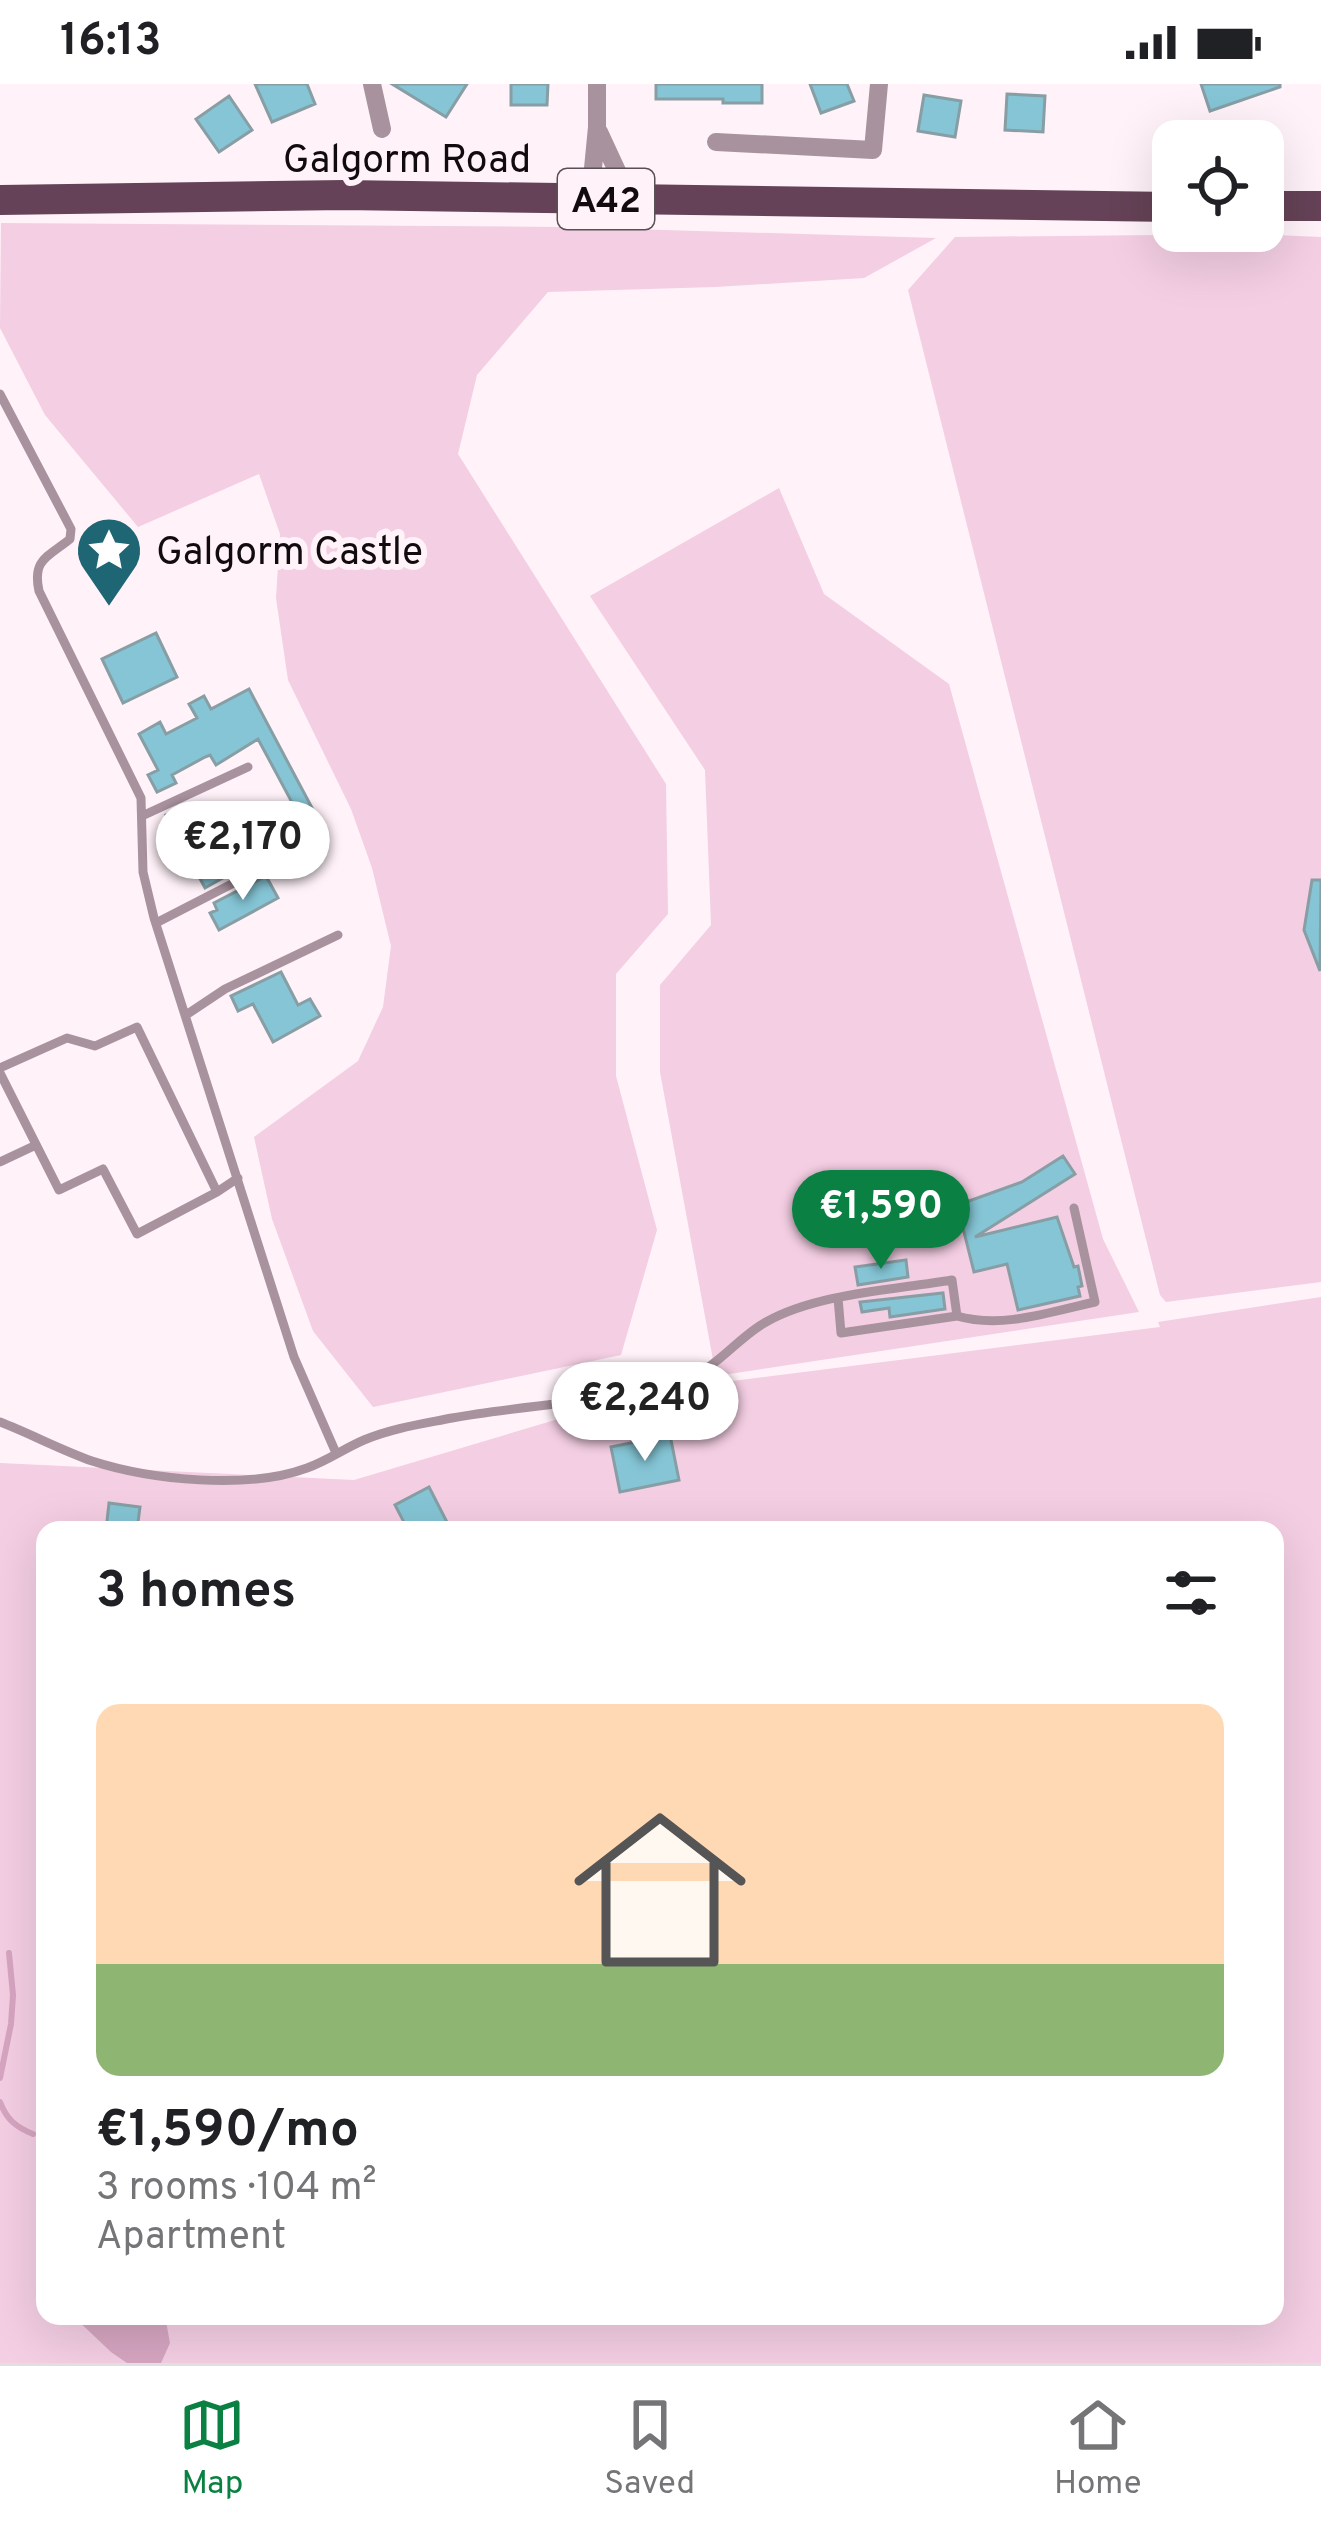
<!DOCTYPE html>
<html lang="en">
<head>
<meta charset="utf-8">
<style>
	body { margin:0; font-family:Overpass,sans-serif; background:#f2f2f2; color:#202124; height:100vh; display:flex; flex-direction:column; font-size:45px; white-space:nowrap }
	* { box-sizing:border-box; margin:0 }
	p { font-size:39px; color:#757577 }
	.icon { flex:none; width:66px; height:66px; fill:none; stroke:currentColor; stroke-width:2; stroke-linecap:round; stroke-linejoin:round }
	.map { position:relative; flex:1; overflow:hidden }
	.sheet { position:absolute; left:36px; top:1437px; width:1248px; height:804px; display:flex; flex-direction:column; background:#fff; border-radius:24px; box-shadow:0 12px 48px #0002 }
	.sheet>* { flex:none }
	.tools { position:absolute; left:1152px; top:36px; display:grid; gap:24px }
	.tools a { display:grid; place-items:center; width:132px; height:132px; border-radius:24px; background:#fff; box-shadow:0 12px 48px #0002; font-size:60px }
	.price { position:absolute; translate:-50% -102px; padding:0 27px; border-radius:42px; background:#fff; color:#222; font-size:39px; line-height:78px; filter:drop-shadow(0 3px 6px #0008) }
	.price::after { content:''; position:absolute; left:50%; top:72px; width:36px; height:27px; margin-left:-18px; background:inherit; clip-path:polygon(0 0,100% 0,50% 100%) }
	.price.on { background:#0b8043; color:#fff }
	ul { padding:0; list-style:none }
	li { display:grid; align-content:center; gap:24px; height:636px; padding:0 60px }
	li+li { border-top:3px solid #e0e0e0 }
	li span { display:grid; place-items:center; height:372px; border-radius:24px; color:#555 }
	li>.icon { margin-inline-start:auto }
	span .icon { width:216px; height:216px; fill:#fffc; stroke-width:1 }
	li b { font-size:51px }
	h2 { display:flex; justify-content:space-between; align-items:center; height:144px; padding:0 60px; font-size:51px }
	.status { display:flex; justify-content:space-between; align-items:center; height:84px; padding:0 60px; background:#fff; direction:ltr }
	.status svg { height:33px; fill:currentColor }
	.dock { display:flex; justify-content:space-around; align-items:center; height:168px; border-top:3px solid #e0e0e0; background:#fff; font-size:33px; color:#757577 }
	.dock a { display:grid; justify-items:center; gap:6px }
	.dock .on { color:#0b8043 }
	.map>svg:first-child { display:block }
	.green { fill:#f4cee3; fill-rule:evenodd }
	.water { fill:#d6a5c1 }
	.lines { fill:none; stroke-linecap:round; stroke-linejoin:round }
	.stream { stroke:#d6a5c1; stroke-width:6 }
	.building { fill:#85c5d5; stroke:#879ea5; stroke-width:3 }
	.lane { stroke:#a8929e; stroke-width:9 }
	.street { stroke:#a8929e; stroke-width:18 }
	.primary { stroke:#654257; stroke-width:30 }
	.labels { text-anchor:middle; stroke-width:12; stroke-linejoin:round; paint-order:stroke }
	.shield { fill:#fff2f9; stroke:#585055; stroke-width:3 }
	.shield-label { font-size:36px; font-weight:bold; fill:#110b0f }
	.street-label { font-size:39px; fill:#110b0f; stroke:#fff2f9 }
	.poi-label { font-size:39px; fill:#110b0f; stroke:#fff2f9; text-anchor:start }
</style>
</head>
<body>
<div class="status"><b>16:13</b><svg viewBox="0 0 49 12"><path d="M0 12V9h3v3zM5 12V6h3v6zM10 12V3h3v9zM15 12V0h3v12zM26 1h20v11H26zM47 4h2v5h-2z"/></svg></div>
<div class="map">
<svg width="1321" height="2279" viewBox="0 0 1321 2279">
	<rect width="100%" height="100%" fill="#fff2f9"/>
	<path class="green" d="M1 139 563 143 936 154 864 194 715 203 548 208 477 291 458 370 666 700 668 830 616 890V992L657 1146 621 1271 373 1323 313 1247 272 1135 254 1053 358 977 383 923 391 862 372 784 351 725 288 596 276 514 280 450 259 390 138 443 45 331 0 244Z
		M1252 150 1321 153V1198L1166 1218 1160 1211 908 206 955 153Z
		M779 404 824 510 949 600 1103 1155 1139 1228 716 1292 660 988V901L711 841 705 686 590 512Z
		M1321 1213V2279H0V1379L354 1396 652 1307 1160 1243 1158 1238ZM45 1446H1275V2232H45Z"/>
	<path class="water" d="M73 2232H165L170 2259 161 2279H127L111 2268Z"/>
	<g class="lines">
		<path class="stream" d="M0 1994 11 1940 13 1911 9 1869
			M0 2018C7 2036 16 2043 33 2050"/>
	</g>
	<path class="building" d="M255 0H307L315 20 272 38Z
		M392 0H467L446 33Z
		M511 0H548L547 21H511Z
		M656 0H762V19H723V15H656Z
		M810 0H847L854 17 821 29Z
		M1201 0H1280V3L1210 27Z
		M1007 10 1045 12 1043 48 1005 46Z
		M924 11 961 17 955 53 918 47Z
		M229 12 252 46 219 68 196 35Z
		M156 549 177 593 123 619 102 575Z
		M249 605 320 739 205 804 166 731 181 724 199 757 242 734 249 748 295 724 258 655 216 681 210 671 205 673 172 691 176 699 157 708 148 691 158 686 139 650 160 638 166 650 197 634 189 620 204 612 211 625Z
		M266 792 278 814 219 846 210 829 217 826 214 819Z
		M1312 796H1321L1320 887 1304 846Z
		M281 888 298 921 310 915 320 932 273 958 253 920 238 927 231 912Z
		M1063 1072 1075 1090 975 1153 1057 1133 1074 1183 1078 1182 1082 1202 1078 1203 1080 1212 1018 1226 1007 1180 974 1188 962 1140 915 1151 911 1131 958 1121 1022 1098Z
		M906 1176 908 1193 858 1201 855 1183Z
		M943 1209 945 1225 890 1233 889 1224 862 1228 860 1218Z
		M670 1351 679 1396 620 1408 611 1363Z
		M429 1403 451 1446H408L395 1421Z
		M109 1419 140 1423 137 1446H106Z"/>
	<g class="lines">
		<path class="lane" d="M0 310 71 445 70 455C48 473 32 475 39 507L141 714 143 788 154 834 294 1273 336 1369
			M142 732 248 683
			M156 839 319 755
			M186 931 225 905 338 851
			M0 984 67 954 95 962 137 943 217 1108
			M0 989 59 1106 103 1085 137 1150 217 1108 238 1094
			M0 1078 36 1061
			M838 1214 841 1249 957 1232
			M0 1338C31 1350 61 1366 92 1377 151 1396 248 1406 307 1384 327 1377 345 1364 364 1356 393 1344 422 1340 452 1334 526 1320 616 1319 685 1295 718 1284 737 1254 766 1238 818 1209 894 1206 952 1196L957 1232C1002 1245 1050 1228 1095 1218L1074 1124"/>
		<path class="street" d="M372 0 382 45
			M599 48 630 115
			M716 58 873 66 879 0
			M590 115 597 43V0"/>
		<path class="primary" d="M0 116 344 111 1173 123
			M1263 122H1321"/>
	</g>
	<defs>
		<g id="sight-pin" transform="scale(3.45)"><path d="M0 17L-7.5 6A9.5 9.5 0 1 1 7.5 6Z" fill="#1f6675" stroke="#fff2f9"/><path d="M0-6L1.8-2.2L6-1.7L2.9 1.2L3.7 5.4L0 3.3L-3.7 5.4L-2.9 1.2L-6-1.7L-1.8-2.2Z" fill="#fff"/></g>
	</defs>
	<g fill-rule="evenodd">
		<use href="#sight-pin" x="109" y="466"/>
	</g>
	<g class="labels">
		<rect class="shield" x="558" y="85" width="96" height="60" rx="9"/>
		<g class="shield-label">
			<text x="606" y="128">A42</text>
		</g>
		<g class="street-label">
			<text x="407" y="88">Galgorm Road</text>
		</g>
		<g class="poi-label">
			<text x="156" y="480">Galgorm Castle</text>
		</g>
	</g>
</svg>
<div class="tools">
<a><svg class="icon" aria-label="locate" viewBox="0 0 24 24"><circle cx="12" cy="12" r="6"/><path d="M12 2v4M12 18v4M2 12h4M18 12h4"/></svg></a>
</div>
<b class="price" style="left:243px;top:819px">€2,170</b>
<b class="price on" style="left:881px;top:1188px">€1,590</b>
<b class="price" style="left:645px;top:1380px">€2,240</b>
<section class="sheet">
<h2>3 homes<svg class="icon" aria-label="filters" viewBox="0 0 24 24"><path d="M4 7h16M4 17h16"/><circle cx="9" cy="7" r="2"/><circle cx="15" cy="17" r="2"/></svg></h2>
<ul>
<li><span style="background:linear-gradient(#ffd9b3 70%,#8fb573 0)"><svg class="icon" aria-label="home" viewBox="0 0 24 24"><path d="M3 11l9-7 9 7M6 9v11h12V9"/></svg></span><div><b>€1,590/mo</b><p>3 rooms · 104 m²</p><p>Apartment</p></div></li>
</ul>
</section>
</div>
<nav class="dock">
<a class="on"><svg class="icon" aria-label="map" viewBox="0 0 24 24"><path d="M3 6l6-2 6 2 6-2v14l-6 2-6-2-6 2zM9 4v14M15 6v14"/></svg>Map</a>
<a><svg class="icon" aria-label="saved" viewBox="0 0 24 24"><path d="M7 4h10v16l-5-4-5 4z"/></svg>Saved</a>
<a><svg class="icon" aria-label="home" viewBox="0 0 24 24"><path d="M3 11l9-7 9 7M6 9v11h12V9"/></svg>Home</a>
</nav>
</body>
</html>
